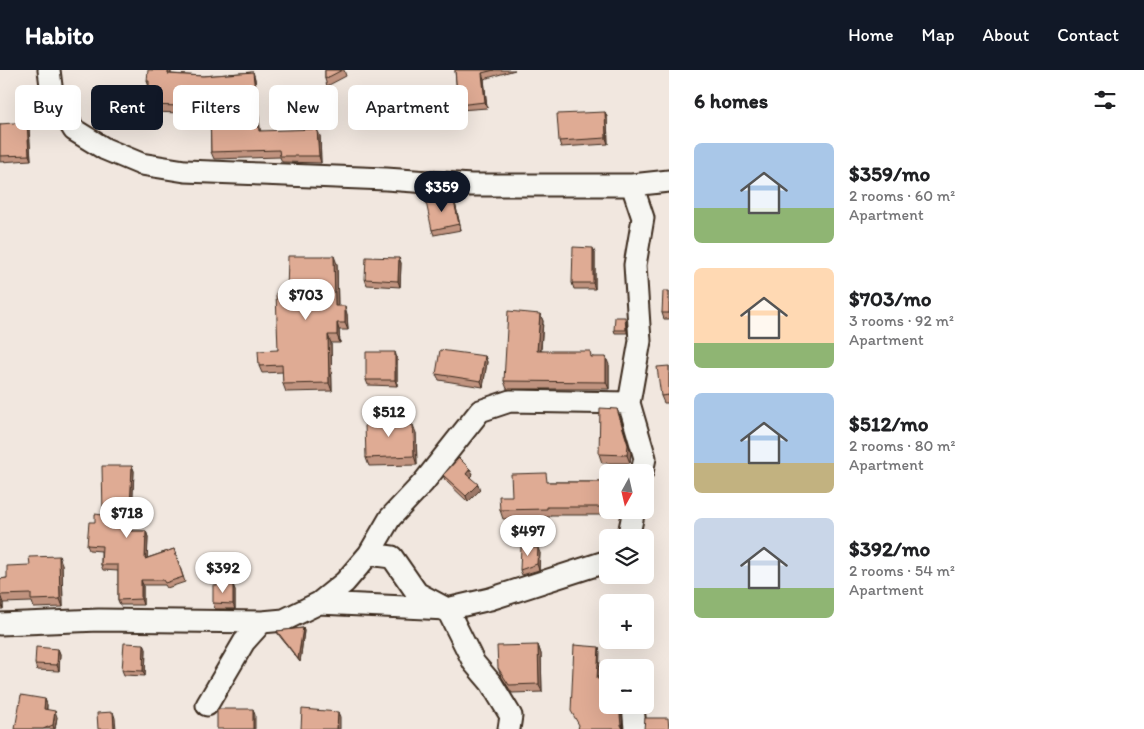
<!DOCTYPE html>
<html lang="en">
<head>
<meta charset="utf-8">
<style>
	body { margin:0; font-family:Itim,sans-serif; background:#f6f6f6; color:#202124; height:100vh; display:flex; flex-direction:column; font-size:19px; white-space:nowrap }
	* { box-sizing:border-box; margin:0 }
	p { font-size:16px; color:#757577 }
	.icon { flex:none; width:28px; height:28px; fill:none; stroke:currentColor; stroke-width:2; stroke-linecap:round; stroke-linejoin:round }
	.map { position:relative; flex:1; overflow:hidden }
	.panel { display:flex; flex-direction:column; background:#fff; width:475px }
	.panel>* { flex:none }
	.guide { position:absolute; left:15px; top:15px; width:475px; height:45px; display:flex; gap:10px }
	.needle { width:32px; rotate:188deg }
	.controls { position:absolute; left:599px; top:394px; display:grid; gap:10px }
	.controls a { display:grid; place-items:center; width:55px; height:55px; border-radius:8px; background:#fff; box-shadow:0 5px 20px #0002; font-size:25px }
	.price { position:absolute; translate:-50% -42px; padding:0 11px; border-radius:18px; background:#fff; color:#222; font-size:16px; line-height:32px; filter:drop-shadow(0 1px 2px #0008) }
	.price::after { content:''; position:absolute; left:50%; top:30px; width:15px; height:11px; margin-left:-8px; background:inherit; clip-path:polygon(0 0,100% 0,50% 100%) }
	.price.current { background:#111827; color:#fff }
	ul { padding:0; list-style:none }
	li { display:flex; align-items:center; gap:15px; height:125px; padding:0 25px }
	li span { display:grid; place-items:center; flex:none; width:140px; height:100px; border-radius:8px; color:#555 }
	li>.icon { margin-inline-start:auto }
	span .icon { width:60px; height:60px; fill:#fffc; stroke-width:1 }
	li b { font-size:21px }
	h2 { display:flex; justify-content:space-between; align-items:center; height:60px; padding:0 25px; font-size:21px }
	.chip { padding:0 18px; border-radius:8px; background:#fff; box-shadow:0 5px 20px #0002; font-size:18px; line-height:45px }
	.chip.current { background:#111827; color:#fff }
	header { display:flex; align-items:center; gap:30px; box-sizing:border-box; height:70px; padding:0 25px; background:#111827; color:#fff }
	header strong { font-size:24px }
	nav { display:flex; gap:28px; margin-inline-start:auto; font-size:18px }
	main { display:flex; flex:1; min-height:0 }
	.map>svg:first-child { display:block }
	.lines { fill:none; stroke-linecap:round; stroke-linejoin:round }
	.minor-casing { stroke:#3b2a1e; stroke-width:25 }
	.minor { stroke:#f6f6f2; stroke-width:21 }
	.wall { fill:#c0937f; stroke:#3b2a1e }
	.shaded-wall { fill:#9c7868; stroke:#3b2a1e }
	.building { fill:#dfab94; stroke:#3b2a1e }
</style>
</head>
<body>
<header>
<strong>Habito</strong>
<nav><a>Home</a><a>Map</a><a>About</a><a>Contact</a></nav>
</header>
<main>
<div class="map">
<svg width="669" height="659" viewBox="0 0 669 659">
	<rect width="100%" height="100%" fill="#f1e7df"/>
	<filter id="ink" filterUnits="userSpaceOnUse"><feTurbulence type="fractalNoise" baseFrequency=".02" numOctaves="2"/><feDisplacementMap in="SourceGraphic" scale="10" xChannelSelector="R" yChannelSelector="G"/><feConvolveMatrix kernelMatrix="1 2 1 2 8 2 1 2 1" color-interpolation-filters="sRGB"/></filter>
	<g filter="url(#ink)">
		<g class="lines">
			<g class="minor-casing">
				<path id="minor" d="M49 0 52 24 74 60 105 79 141 94 185 101 386 109 471 115H632
					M642 402 645 388 629 333 640 271 635 195 643 148 632 115 669 111
					M628 468 634 440
					M369 484 392 487 417 523 447 539 474 593 491 613 511 646 509 659
					M319 533 447 539 490 529 608 491
					M0 554 99 550 262 552
					M207 635 244 572 262 552 284 550 319 533 345 512 369 484 390 448 423 413 480 341 510 331 629 333
					M633 635 635 659"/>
			</g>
			<use href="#minor" class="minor"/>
		</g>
		<path class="wall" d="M171 0V4L203 6 253 2 255 9 260 61 320 66 321 93 282 92 280 87 214 89 211 82 210 44 152 42 149 35V17L147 11Z
			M325 0H344L346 6 327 16 325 9Z
			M455 0H515L484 9 487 38 460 40 458 35Z
			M605 42 607 47 608 74 561 77 559 71Z
			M0 54 29 58 31 90 0 92Z
			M453 127 455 133 461 160 434 165 432 160Z
			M595 183V219H574L572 213Z
			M399 188 401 193 400 217 367 215 365 209Z
			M337 194 338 236 347 244 348 260H339L340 273H331L332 321 286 322 283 314V302L262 303 259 296 278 280 287 223Z
			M669 221V249H664L662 243Z
			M540 244 543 251 541 281 593 287 609 295V319H507L504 311Z
			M626 250 627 263H615L614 260Z
			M485 286 487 292 483 317 439 310 436 304Z
			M397 288V316L368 315 366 310Z
			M669 296V333H664L661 326Z
			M617 339 631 383 630 393H602L599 384Z
			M397 342 400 350V355L416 363 417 395 369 396 366 388 377 353Z
			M132 396 134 401 131 461H146L148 467 147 488 174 479 185 512 167 518 165 515H143V535H120L118 530V501L103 500 101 495V481L89 480 87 475 95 452 103 445Z
			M470 399 473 404 470 407 480 420 468 432 445 410 443 405Z
			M549 412H607L608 414V440H610V445H550V447L503 449 500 440 512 426Z
			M540 483 539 500 522 505 520 500Z
			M62 494 63 537 34 538 32 532 3 533V539H0V509L7 508Z
			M233 515 235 520V539H215L213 533Z
			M303 558 304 561 300 592 278 564 277 561Z
			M538 575 541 584 542 622 512 623 501 606 498 598Z
			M58 579 60 584 59 601 37 600 35 594Z
			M146 579 145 606 124 605 122 600Z
			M45 629 47 635V640L57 647 55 659H15Z"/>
		<path class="shaded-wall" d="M168 0H171L170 11 168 4Z
			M253 2 255 9 261 67 259 61Z
			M482 3 484 9 487 38 485 32Z
			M605 42 607 47 608 74 606 68Z
			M27 52 29 58 31 90 29 85Z
			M317 59 320 66 321 93 319 86Z
			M453 127 455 133 461 160 459 154Z
			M593 178 595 183V219L593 213Z
			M334 186 337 194 338 244 335 236Z
			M399 188 401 193 400 217 398 211Z
			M345 236 347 244 348 260 345 253Z
			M540 244 543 251 540 288 537 281Z
			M337 253 339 260 340 273 337 265Z
			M328 265 331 273 332 321 329 313Z
			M395 282 397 288V316L395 310Z
			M485 286 487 292 483 317 481 311Z
			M606 287 609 295V319L606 312Z
			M617 339 631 383 630 393 627 385Z
			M397 342 400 350V363L397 355Z
			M413 355 416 363 417 395 414 386Z
			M132 396 134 401 131 466 129 461Z
			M470 399 473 404 468 409 466 404Z
			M607 412 608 414V440L607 437Z
			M478 414 480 420 468 432 466 426Z
			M146 461 148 467 147 494 145 489Z
			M538 478 540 483 539 500 537 494Z
			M59 486 62 494 63 537 60 529Z
			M141 510 143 515V535L141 529Z
			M233 515 235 520V539L233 534Z
			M0 525 3 533V539L0 531Z
			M303 558 304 561 300 592 298 589Z
			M144 574 146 579 145 606 143 601Z
			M538 575 541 584 542 622 539 614Z
			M599 577 600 582 599 614 597 609Z
			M58 579 60 584 59 601 57 595Z
			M45 629 47 635 46 645 44 639Z
			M619 635H621L623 659 621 655Z
			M253 639 255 645V659H253Z
			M55 641 57 647 55 659H54L53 655Z
			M113 642 115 648 116 659H114Z
			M338 642 340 647V659H337Z"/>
		<path class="building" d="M148 0H168V4L203 6 253 2 259 61 317 59 319 86H280L279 80 211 82 210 37 149 35V11H147Z
			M325 0H342L325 9Z
			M455 0H494L482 3 485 32 458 35Z
			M605 42 606 68 559 71 557 44Z
			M27 52 29 85 0 86V54Z
			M453 127 459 154 432 160 426 132Z
			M573 177 593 178V213H572Z
			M288 186H334L335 236H345V253H337V265H328L329 313 283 314 282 295 259 296 258 281 278 280 276 223H287Z
			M366 187 399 188 398 211 365 209Z
			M663 221H669V243H662Z
			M508 241 540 244 537 281H590L591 287H606V312L504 311Z
			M615 247H625L626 260H614Z
			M440 280 485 286 481 311 436 304Z
			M366 282H395V310H366Z
			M669 296V325L661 326 657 297Z
			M600 338 617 339 628 375 627 385 599 384Z
			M397 342V355H413L414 386 366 388 365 354 377 353 376 343Z
			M459 388 470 399 466 404 478 414 466 426 443 405Z
			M102 396H132L129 461H146L145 489 174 479 183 507 165 513 163 510H141V529L118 530V495H101L102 476 87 475 89 452H95V444L103 445Z
			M546 403 547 412H607V437H547V439L500 440 499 426H512L511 404Z
			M521 477 538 478 537 494 520 500Z
			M59 486 60 529 31 530V524L0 525V531V509L7 508V496L30 495 29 487Z
			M213 515H233V534L213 533Z
			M303 558 298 589 277 561Z
			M124 573 144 574 143 601 122 600Z
			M538 575 539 614 509 615 498 598 497 576Z
			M574 575 599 577 597 609 608 608V635H619L621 655 623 659H578L579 655 571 641Z
			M36 577 58 579 57 595 35 594Z
			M21 625 45 629 44 639 55 641 53 655 43 659H15Z
			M217 639H253V659H217Z
			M302 639 338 642 337 659H301Z
			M113 642 114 659H98L97 643Z
			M645 648H668L669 659H644Z"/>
	</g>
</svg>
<div class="controls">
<a><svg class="needle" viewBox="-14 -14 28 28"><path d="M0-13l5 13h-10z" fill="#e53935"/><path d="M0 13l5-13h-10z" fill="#757577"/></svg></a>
<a><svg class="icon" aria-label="layers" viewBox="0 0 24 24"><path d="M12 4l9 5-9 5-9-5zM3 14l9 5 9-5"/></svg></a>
<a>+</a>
<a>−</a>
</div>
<b class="price current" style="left:442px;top:143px">$359</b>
<b class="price" style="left:306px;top:251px">$703</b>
<b class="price" style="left:389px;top:368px">$512</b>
<b class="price" style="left:127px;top:469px">$718</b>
<b class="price" style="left:528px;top:487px">$497</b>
<b class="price" style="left:223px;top:524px">$392</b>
<div class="guide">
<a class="chip">Buy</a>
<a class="chip current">Rent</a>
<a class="chip">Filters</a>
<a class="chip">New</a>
<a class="chip">Apartment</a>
</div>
</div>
<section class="panel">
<h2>6 homes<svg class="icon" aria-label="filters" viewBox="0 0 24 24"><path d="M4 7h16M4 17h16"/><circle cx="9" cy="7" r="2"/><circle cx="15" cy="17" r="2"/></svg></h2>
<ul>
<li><span style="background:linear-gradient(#a9c7e8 65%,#8fb573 0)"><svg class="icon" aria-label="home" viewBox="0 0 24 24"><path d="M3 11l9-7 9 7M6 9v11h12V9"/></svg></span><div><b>$359/mo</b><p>2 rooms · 60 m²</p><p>Apartment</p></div></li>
<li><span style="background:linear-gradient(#ffd9b3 75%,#8fb573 0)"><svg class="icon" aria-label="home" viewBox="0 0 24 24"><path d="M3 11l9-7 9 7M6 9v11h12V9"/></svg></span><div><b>$703/mo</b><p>3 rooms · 92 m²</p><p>Apartment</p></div></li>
<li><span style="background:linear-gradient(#a9c7e8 70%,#c2b280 0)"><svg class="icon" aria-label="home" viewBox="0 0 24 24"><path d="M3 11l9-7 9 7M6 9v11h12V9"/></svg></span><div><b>$512/mo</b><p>2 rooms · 80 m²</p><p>Apartment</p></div></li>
<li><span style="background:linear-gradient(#c9d6e8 70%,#8fb573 0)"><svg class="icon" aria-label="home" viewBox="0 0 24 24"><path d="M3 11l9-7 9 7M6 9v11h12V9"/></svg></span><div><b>$392/mo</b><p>2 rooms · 54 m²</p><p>Apartment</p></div></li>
</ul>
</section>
</main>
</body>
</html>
